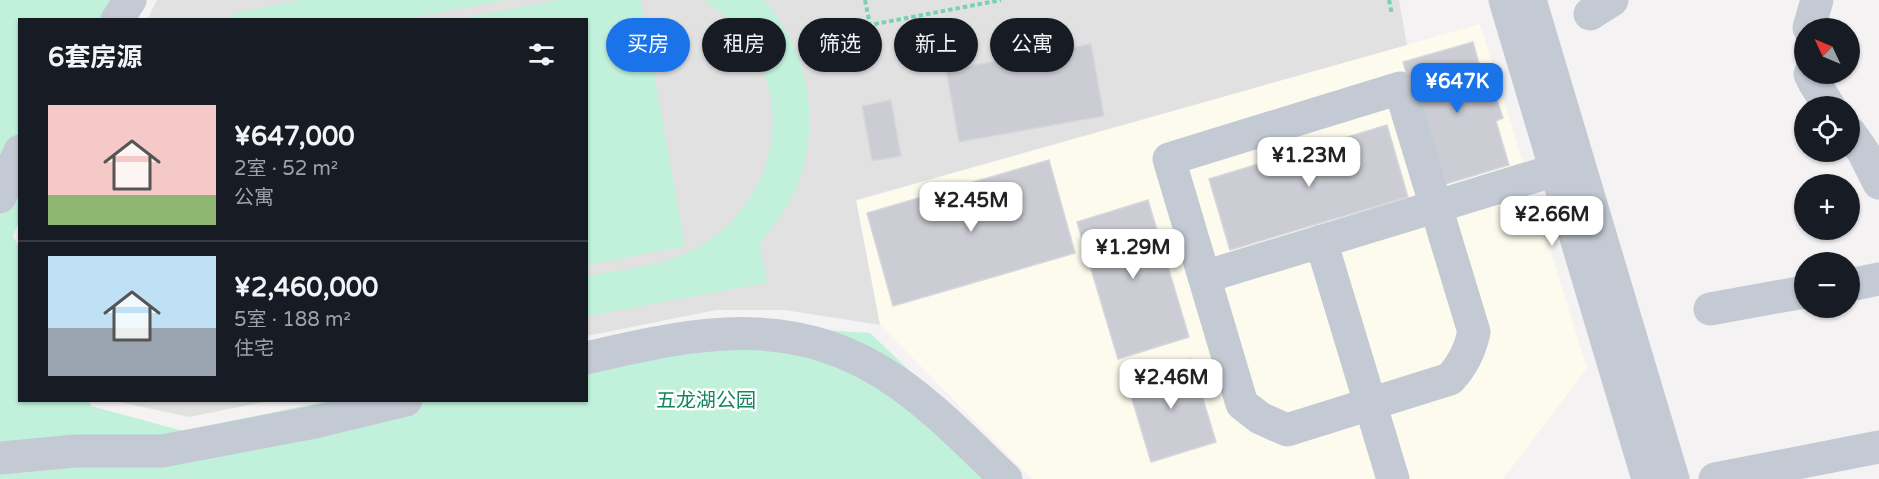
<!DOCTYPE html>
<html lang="zh">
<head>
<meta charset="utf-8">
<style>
	body { margin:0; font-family:"Varela Round","Noto Sans SC",sans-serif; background:#242831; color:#f1f3f6; height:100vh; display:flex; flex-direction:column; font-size:22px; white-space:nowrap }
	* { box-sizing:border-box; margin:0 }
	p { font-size:20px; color:#9ea1a6 }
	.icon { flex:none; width:33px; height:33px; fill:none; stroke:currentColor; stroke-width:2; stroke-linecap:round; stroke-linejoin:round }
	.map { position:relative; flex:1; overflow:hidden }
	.side { position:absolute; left:18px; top:18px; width:570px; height:384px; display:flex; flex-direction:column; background:#171b24; border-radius:0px; box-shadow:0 2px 4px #0004 }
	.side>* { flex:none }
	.banner { position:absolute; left:606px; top:18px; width:570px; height:54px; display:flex; gap:12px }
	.needle { width:39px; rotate:314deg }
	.tools { position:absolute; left:1794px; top:18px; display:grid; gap:12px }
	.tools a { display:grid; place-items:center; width:66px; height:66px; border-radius:50%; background:#171b24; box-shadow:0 2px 4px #0004; font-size:30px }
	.price { position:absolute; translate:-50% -51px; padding:0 14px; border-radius:12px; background:#fff; color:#222; font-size:20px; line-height:39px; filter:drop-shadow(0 2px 3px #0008) }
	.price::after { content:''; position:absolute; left:50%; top:36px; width:18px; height:14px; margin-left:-9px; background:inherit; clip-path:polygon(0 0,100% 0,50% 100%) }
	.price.active { background:#1a73e8; color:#fff }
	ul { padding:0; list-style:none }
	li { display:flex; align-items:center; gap:18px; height:150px; padding:0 30px }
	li+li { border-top:2px solid #363941 }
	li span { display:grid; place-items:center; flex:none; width:168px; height:120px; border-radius:0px; color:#555 }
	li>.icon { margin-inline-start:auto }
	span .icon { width:72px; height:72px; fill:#fffc; stroke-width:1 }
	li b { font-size:26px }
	h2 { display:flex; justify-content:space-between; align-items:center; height:72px; padding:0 30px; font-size:26px }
	.chip { padding:0 21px; border-radius:27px; background:#171b24; box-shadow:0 2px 4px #0004; font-size:21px; line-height:54px }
	.chip.active { background:#1a73e8; color:#fff }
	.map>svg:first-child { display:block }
	.commercial { fill:#fdfbed }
	.education { fill:#e2e1e1 }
	.green { fill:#c1f1db }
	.building { fill:#cccdd4; stroke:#d6d7dd; stroke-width:1.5 }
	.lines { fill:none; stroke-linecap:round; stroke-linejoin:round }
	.path { stroke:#78d1b1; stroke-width:4; stroke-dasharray:4.5 3; stroke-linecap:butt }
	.minor { stroke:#c3cad4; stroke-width:33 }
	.labels { text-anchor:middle; stroke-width:5; stroke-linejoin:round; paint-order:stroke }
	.park-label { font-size:20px; fill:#15865e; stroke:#fff }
</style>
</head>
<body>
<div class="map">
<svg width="1879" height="479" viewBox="0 0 1879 479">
	<rect width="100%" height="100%" fill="#f4f2f2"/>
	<path class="commercial" d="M1480 24 1587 368 1503 479H1032L880 325 856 201Z"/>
	<path class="education" d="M157 0H1399L1407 45 856 200 880 325 785 310H716L587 336 586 20H147Z
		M115 401V400L268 401 189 417Z"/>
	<path class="green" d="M0 0H145L131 19 20 20V219L13 236 20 250V400L89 401 91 406 183 431 327 401 586 400 587 346 701 322 870 333 1023 479H0Z
		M300 0H508L402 19H221L243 11Z
		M560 0H641L685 246 587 265 586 20 456 19Z
		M705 0H764C775 13 785 27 792 42 816 93 816 157 787 206 779 219 770 231 760 243L767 283 587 316V276C622 269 664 267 697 248 769 207 796 116 750 44 738 26 722 13 705 0Z"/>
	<path class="building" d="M1473 42 1486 89 1493 87 1503 118 1496 121 1509 165 1439 186 1403 62Z
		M1091 44 1104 116 959 142 946 70Z
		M891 100 901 156 872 161 862 106Z
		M1387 125 1408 197 1230 250 1209 179Z
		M1049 160 1075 253 893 306 867 213Z
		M1148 200 1189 337 1118 359 1077 222Z
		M1191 359 1216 442 1151 462 1126 379Z"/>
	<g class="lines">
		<path class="path" d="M865 0 870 25 1001 0
			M1389 0 1392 14"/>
		<path class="minor" d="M1505 0 1648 479
			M1530 0 1673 479
			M1590 14 1612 0
			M117 20 130 0
			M1809 28 1817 0
			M1810 74 1815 84 1829 106
			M1400 88 1474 332C1470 351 1463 365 1450 379L1287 430 1260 418 1242 404 1169 159Z
			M1850 133 1864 153 1879 183
			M0 197 20 151
			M1321 241 1393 479
			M1204 277 1556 170
			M1850 285 1879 279
			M1710 309 1804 292
			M586 358C701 331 798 311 901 385 939 412 972 447 1006 479
			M0 458 75 451H162L315 422 406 400
			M1715 479 1879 447"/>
	</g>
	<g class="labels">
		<g class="park-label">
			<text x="706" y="407">五龙湖公园</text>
		</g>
	</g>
</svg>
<div class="tools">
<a><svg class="needle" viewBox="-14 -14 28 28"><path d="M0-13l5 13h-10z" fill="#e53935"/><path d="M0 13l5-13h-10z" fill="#9ea1a6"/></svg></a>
<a><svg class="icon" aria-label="locate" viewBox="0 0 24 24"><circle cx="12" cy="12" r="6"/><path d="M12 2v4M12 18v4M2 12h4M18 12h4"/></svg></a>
<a>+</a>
<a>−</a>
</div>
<b class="price active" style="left:1457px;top:114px">¥647K</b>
<b class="price" style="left:1309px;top:188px">¥1.23M</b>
<b class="price" style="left:971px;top:233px">¥2.45M</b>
<b class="price" style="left:1552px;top:247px">¥2.66M</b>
<b class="price" style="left:1133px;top:280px">¥1.29M</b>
<b class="price" style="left:1171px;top:410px">¥2.46M</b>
<div class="banner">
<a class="chip active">买房</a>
<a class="chip">租房</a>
<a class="chip">筛选</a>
<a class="chip">新上</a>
<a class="chip">公寓</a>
</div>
<section class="side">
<h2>6套房源<svg class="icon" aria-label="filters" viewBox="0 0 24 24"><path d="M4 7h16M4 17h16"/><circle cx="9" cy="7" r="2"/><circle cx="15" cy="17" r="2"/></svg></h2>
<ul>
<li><span style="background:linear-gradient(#f6c9c9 75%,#8fb573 0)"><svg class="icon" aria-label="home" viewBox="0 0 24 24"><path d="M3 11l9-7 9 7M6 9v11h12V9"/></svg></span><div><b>¥647,000</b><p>2室 · 52 m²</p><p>公寓</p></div></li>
<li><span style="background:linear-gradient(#bfe0f5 60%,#9aa5b1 0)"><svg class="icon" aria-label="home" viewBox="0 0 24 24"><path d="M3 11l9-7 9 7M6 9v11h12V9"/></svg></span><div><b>¥2,460,000</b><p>5室 · 188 m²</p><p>住宅</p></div></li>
</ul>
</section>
</div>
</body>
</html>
